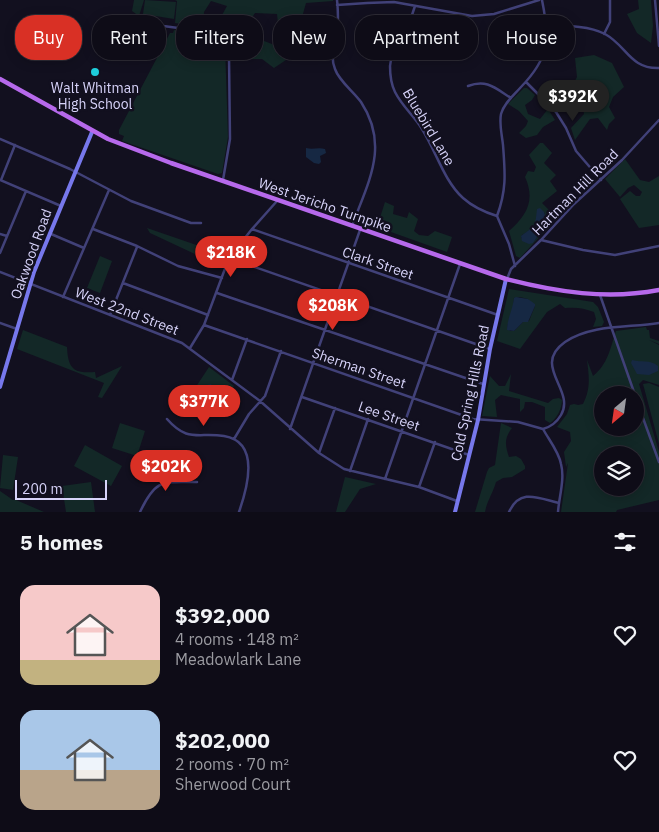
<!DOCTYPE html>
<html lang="en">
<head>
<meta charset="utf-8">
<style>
	body { margin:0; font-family:"IBM Plex Sans",sans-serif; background:#1c1a24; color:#f1f3f6; height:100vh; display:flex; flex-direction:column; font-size:19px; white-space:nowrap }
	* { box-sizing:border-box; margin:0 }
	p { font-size:16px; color:#9b9ba1 }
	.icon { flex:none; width:28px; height:28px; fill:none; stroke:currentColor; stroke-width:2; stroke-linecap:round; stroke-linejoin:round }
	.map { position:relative; height:512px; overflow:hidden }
	.side { display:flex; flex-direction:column; background:#0e0c17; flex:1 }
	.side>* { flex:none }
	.guide { position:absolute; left:15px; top:15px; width:630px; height:45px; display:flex; gap:10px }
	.needle { width:32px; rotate:209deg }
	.buttons { position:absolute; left:594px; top:386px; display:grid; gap:10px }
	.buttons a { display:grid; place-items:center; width:50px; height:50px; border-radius:50%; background:#0e0c17; box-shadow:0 2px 12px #0003,0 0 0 1px #2e2c36; font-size:25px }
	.scale { position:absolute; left:15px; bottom:12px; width:92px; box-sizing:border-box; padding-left:5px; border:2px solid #d7d3f9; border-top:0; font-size:14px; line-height:18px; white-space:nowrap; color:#d7d3f9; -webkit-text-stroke:4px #12101f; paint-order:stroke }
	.price { position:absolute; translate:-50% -42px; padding:0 11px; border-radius:18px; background:#d93025; color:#fff; font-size:16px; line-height:32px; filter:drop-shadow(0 1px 2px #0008) }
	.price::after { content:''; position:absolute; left:50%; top:30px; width:15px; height:11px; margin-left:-8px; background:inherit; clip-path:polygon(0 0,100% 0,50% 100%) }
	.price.current { background:#222; color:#fff }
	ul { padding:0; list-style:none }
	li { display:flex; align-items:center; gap:15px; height:125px; padding:0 20px }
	li span { display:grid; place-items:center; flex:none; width:140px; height:100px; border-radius:15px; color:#555 }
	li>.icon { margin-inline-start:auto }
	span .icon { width:60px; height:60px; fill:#fffc; stroke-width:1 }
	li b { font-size:21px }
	h2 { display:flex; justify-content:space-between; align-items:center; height:60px; padding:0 20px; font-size:21px }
	.chip { padding:0 18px; border-radius:20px; background:#0e0c17; box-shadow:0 2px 12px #0003,0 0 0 1px #2e2c36; font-size:18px; line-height:45px }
	.chip.current { background:#d93025; color:#fff }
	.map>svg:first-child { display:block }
	.green { fill:#132827; fill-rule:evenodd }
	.water { fill:#162843 }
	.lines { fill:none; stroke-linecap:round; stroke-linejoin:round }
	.street { stroke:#414178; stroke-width:2.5 }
	.secondary { stroke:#7778ec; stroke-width:4 }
	.primary { stroke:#b669eb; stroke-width:4.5 }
	.poi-dot { fill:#1ecddb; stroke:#12101f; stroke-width:2 }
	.labels { text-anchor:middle; stroke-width:5; stroke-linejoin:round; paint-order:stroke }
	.poi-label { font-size:14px; fill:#d7d3f9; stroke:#12101f }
	.street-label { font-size:14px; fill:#d7d3f9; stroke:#12101f }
</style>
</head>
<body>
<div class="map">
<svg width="659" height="512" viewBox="0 0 659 512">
	<rect width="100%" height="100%" fill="#12101f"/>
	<path class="green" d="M134 0H144L139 16 132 11Z
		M145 0 176 2 174 19 143 14Z
		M175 0H333V1L306 3 301 21 308 33 317 35 332 29V37L314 39 302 44 280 43 277 14 255 13 249 22 259 39 282 48 286 60 274 68 262 59H235L226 33 216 26 227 6 211 1 204 12 203 24 197 26 175 23 177 1Z
		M638 0H651L653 26 651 43 637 33 627 14 639 9Z
		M174 30 219 34 222 36 225 45 228 137 222 173 218 174 122 141 124 136 119 134V130L170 33H173Z
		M594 55 612 63 624 87 613 97 609 107 615 118 609 124 607 130 598 118 590 119 575 140 571 128 584 114 583 106 574 95 573 85 577 77 575 58Z
		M524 88H527L535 95 532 100 525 105 528 114 540 119 548 109 555 120 543 127 537 135 526 138 519 133 526 126 528 121 519 111 508 104Z
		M540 143H543L552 153 544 163 556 175 550 181 557 191 542 203 557 218 520 258 516 256 509 231C526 216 536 201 525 177L528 171 534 172 536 167 529 155ZM544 212 547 222 533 243 521 238 522 235C530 231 538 224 537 215Z
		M625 159 640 180 649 182 659 176V225L639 228 620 199 630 191 636 196H640L642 192 634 185 628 188 620 197 605 179Z
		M385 202 394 206 393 214 407 218 409 212 418 219 414 231 419 235 428 236 435 231 452 237 447 252 377 227Z
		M147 228 208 249 212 246 219 237 222 240 207 255H197L150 233Z
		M100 256 112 261 100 293 87 288Z
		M509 289 593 302 598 307 604 322 602 326 593 327 596 319 594 312C584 308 576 307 565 308L560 304 547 312 520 349 497 341ZM520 297 528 299 535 306 529 321 523 322 514 331H510L507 327 513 308 514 298Z
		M646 327 647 330H649L650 338 659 341V344L649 340 659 345V385L643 380 639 384 659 452V500L617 510 616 512H561L568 463 566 467 564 452 571 441 570 432 557 427 567 414 570 405 574 404 578 405 583 404C591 389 589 376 587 360L593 376C608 364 610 349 616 331ZM602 395H635V428H602ZM602 455H635V488H602Z
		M23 330 67 347C68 368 73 374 95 372L96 378 122 366 102 398 98 397 104 383 17 349Z
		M209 367 234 386 220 407 184 405Z
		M511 374 509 391 548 403 553 399 559 398 562 400C562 408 557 419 550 423L545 420V407L532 402H525L524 408 520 412V399L501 395 495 400 497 417 482 416 490 376 499 386H505Z
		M649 383 659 387V444L643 384Z
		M120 423 145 431 137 456 112 448Z
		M501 423 512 428C504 438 505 445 509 457L516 456 521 459 525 466V469L512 477 503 478 496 482C493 493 487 501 485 512H475L487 472 489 468 495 465Z
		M85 445 122 466 111 486 74 466Z
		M3 455 18 457 13 490 0 488Z
		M345 477 376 484 360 489 345 512H336Z
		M91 482 95 512H66L62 486Z
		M0 491 13 500H16L44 512H0Z"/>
	<path class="water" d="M306 148C313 150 318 147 325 149L326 153 320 156 321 162 319 164 314 163 306 157Z
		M540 208 544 212 547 222 533 243 529 244 522 241 521 236C536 225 535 227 537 209Z
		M516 297 528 299 535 304V306L528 322H523L514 331 507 330C507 319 513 309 514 298Z
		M632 360C642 363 649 359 658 366V371L649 375 637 374 631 363Z
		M211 384 216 392 213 396 206 395 204 398 201 397 207 385Z"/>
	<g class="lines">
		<path class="street" d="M337 0C338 8 338 16 338 23 336 37 329 55 335 69 339 81 353 91 361 102 390 146 368 182 352 226
			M655 0 659 46
			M337 5 367 3 394 2 472 16 494 14 539 0
			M415 6C413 12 411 18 409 24 402 38 391 50 390 66 390 75 391 84 395 92 402 106 414 116 422 129 436 151 444 181 463 198 473 207 484 212 497 216L509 244 515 266
			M126 21 223 34 229 56 230 139 223 180
			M547 26C566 26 588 25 605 34 627 46 630 69 659 68
			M604 34 610 22V0
			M526 82 556 112 566 128 576 151 601 180
			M468 86C487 79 495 88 511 98
			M0 139 70 169 131 201 191 223H201
			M0 180 61 206
			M1 180 15 145
			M497 216C507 189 505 172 503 145 502 135 499 124 501 114 504 103 514 95 521 87 550 57 550 39 542 0
			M93 229 137 246 178 266 222 278
			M252 229 498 315
			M0 234 7 236
			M51 234 84 248
			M541 240 583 250 615 255 659 246
			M0 253 26 191
			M229 258 490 349
			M0 272 182 343 260 401 319 453 344 469 419 487 457 501
			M507 279 511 269 541 240 574 204 622 160 659 120
			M123 283 208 315
			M217 293 483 384
			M600 295 635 395
			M63 297 109 190
			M110 315 137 247
			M0 323 17 329
			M204 325 473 419 518 422 543 429C550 427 557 422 561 415 576 390 531 366 565 342 592 324 629 328 659 323
			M190 348 204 325 229 258 252 229 277 201
			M232 380 247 339
			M635 396 659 462
			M302 397 469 455
			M167 419C188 443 198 432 224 436 261 442 247 489 239 512
			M290 429 360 230
			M543 429C549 440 559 452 561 464 565 479 559 497 558 512
			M234 439 249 414 265 396 281 351
			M319 453 335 408
			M350 471 368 419
			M385 479 460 264
			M419 487 435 442
			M140 512C156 478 163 482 197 482
			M509 512C520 488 538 498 559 503"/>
		<path class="secondary" d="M0 387 34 272 92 132
			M455 512 478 420 490 349 506 279"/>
		<path class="primary" d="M0 79 108 139 171 163 506 279C557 292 607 300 659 290"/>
	</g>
	<circle class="poi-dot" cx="95" cy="72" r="5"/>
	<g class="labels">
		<g class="poi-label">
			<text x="95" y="93">Walt Whitman<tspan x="95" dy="16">High School</tspan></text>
		</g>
		<g class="street-label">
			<text transform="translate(429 127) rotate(59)" y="5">Bluebird Lane</text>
			<text transform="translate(575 192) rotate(-45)" y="5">Hartman Hill Road</text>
			<text transform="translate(325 205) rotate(19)" y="5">West Jericho Turnpike</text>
			<text transform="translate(31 254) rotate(-70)" y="5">Oakwood Road</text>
			<text transform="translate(378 263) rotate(19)" y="5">Clark Street</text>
			<text transform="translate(127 311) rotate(21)" y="5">West 22nd Street</text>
			<text transform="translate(359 368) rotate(19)" y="5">Sherman Street</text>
			<text transform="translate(470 393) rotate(-78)" y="5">Cold Spring Hills Road</text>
			<text transform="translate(389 416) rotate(19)" y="5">Lee Street</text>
		</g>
	</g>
</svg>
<div class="buttons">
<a><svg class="needle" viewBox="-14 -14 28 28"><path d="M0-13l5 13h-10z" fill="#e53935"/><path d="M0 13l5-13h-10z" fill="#9b9ba1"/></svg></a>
<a><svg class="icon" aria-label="layers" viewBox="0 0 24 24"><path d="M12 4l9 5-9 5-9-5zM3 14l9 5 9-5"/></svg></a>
</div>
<div class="scale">200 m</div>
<b class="price current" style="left:573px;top:122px">$392K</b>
<b class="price" style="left:231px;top:278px">$218K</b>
<b class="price" style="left:333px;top:331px">$208K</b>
<b class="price" style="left:204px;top:427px">$377K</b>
<b class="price" style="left:166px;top:492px">$202K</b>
<div class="guide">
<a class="chip current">Buy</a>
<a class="chip">Rent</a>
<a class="chip">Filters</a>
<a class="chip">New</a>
<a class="chip">Apartment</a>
<a class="chip">House</a>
</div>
</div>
<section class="side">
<h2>5 homes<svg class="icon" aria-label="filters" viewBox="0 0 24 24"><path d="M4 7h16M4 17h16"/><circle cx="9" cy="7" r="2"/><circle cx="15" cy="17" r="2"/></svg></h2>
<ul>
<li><span style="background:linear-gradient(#f6c9c9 75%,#c2b280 0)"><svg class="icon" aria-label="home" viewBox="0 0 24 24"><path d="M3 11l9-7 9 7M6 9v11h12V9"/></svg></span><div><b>$392,000</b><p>4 rooms · 148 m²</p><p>Meadowlark Lane</p></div><svg class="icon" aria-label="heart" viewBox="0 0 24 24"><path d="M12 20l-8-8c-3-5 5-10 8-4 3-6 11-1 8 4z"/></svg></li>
<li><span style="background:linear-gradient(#a9c7e8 60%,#b9a48a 0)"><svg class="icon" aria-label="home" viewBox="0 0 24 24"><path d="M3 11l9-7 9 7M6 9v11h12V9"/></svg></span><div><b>$202,000</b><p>2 rooms · 70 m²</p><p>Sherwood Court</p></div><svg class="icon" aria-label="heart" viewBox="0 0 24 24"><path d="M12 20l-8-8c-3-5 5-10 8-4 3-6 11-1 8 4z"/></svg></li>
</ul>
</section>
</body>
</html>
